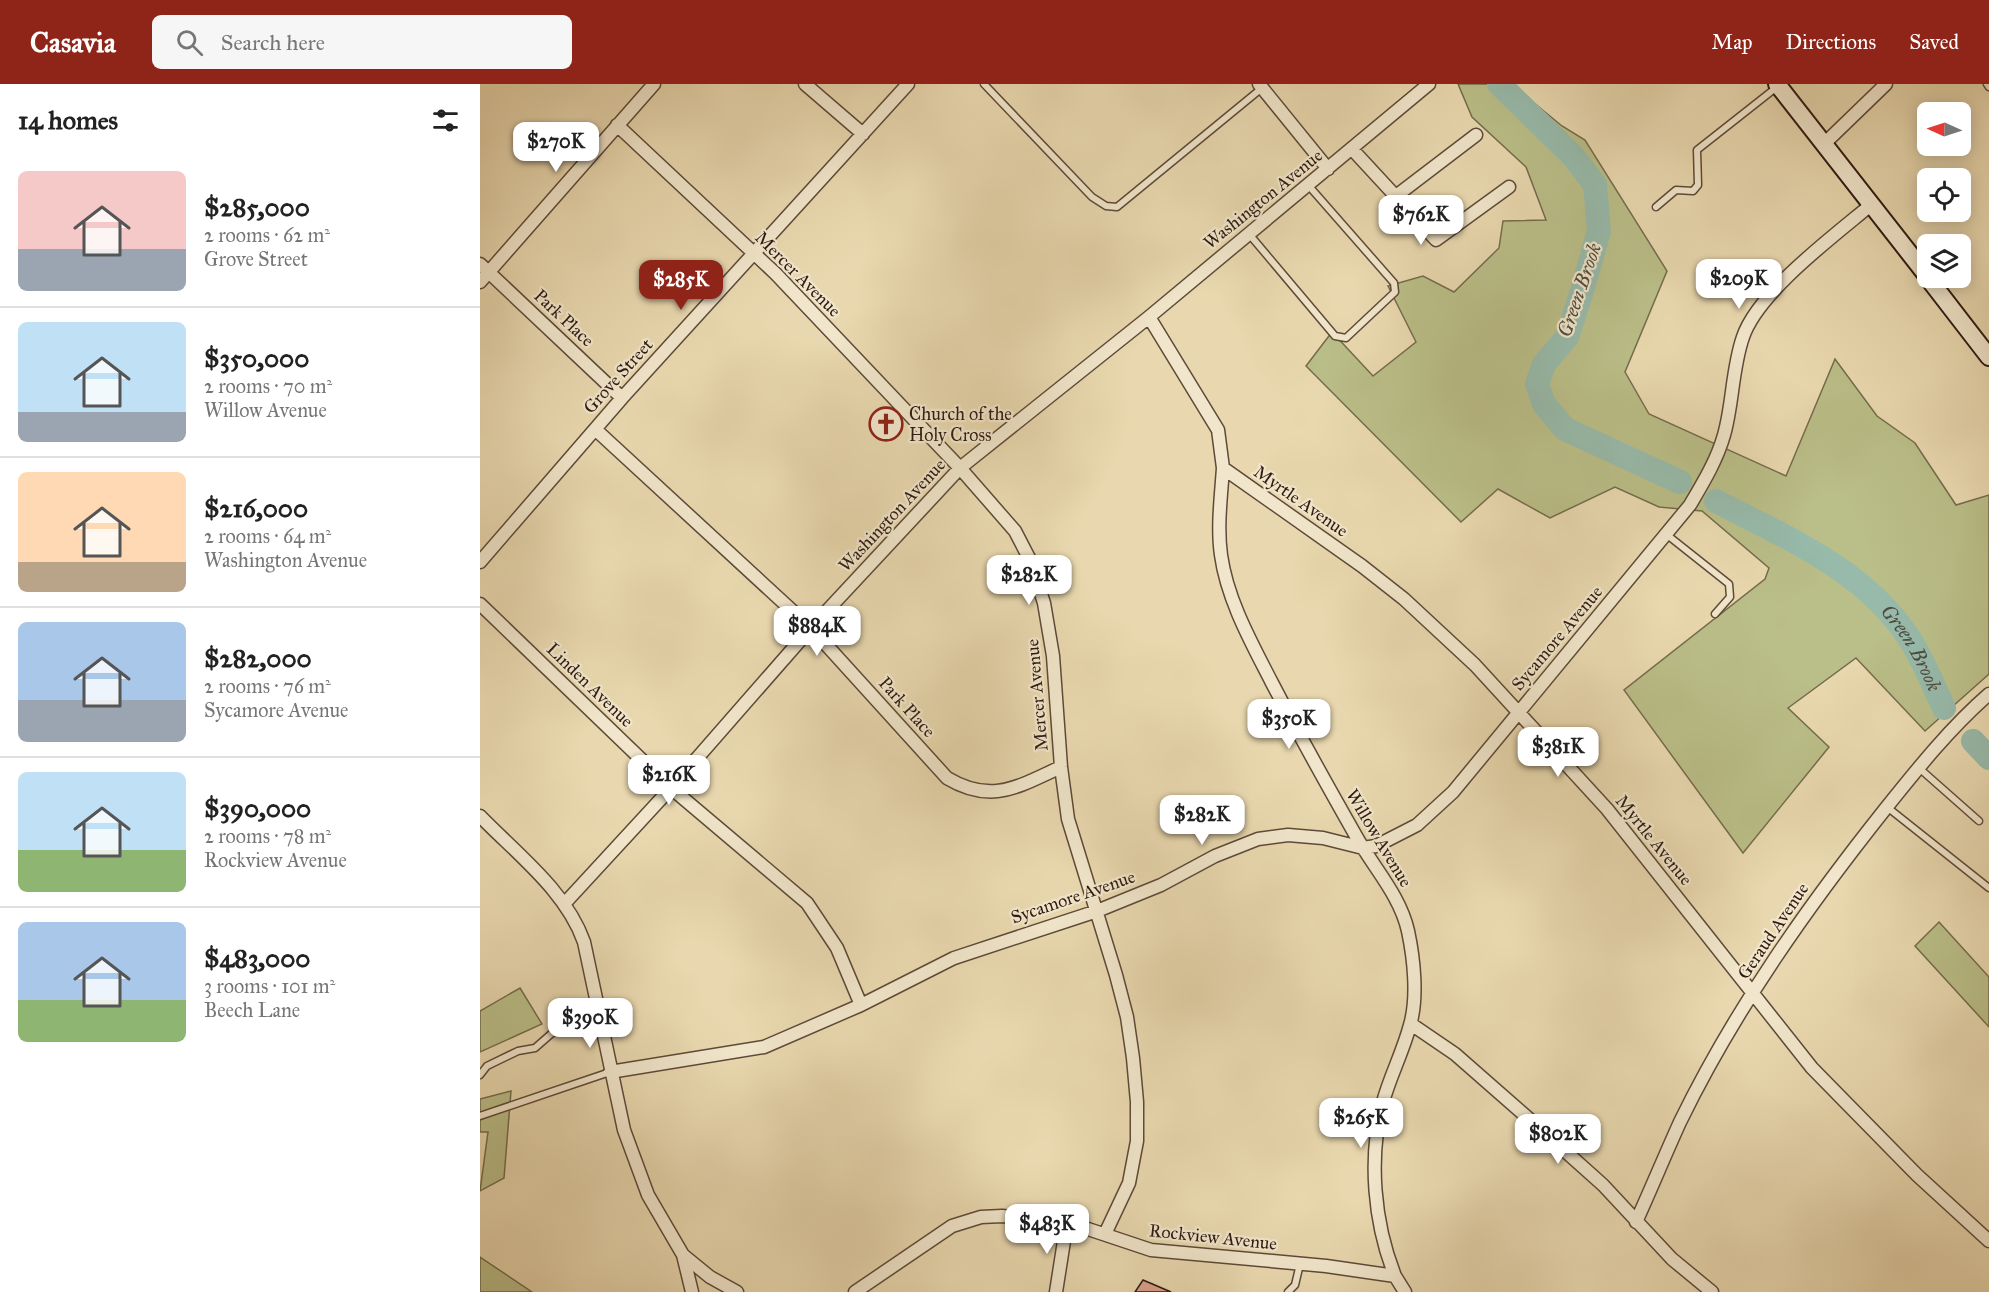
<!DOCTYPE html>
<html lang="en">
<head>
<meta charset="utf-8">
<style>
	body { margin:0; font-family:"IM FELL Great Primer",serif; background:#f6f6f6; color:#222; height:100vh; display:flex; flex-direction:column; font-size:22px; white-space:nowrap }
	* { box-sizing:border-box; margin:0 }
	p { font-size:20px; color:#767676 }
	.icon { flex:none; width:33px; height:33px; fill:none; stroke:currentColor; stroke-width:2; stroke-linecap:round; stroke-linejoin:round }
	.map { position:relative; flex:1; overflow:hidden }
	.panel { display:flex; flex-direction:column; background:#fff; width:480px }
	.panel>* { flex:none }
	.needle { width:39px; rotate:273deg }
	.fabs { position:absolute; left:1437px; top:18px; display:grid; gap:12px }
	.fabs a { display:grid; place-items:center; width:54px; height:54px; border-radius:9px; background:#fff; box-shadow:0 3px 15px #0003; font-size:30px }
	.price { position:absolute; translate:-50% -51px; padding:0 14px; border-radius:12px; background:#fff; color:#222; font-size:20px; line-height:39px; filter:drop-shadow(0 2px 3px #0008) }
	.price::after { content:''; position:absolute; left:50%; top:36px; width:18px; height:14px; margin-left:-9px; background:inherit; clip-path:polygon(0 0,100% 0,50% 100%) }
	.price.active { background:#8f2418; color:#fff }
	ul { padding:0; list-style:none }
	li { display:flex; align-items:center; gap:18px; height:150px; padding:0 18px }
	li+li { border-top:2px solid #e0e0e0 }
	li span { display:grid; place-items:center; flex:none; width:168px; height:120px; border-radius:9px; color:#555 }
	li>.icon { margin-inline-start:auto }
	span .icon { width:72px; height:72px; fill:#fffc; stroke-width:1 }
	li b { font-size:26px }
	h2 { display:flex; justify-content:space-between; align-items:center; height:72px; padding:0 18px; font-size:26px }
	header { display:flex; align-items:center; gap:36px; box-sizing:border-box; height:84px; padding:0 30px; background:#8f2418; color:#fff }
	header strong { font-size:28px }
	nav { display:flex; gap:33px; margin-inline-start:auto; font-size:21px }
	.search { width:420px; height:54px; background:#f6f6f6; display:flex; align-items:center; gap:15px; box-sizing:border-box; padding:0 21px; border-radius:9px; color:#767676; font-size:22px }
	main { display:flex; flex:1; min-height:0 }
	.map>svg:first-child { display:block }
	.green { fill:#babe88; stroke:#746c4d; stroke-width:1.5 }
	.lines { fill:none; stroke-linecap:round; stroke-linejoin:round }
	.river { stroke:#97baaa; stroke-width:24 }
	.building { fill:#dba18d; stroke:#2e1a12; stroke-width:1.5; filter:url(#shadow) }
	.lane-casing { stroke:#5d4a39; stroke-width:9 }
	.street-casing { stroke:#5d4a39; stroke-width:15 }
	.secondary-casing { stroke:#2e1a12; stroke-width:20 }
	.lane { stroke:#f1e6cb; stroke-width:6 }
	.street { stroke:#f1e6cb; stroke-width:12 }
	.secondary { stroke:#f1e6cb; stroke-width:16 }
	.labels { text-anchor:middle; stroke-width:4.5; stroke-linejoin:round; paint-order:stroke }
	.street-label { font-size:18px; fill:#2e1a12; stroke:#f1e6cb }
	.poi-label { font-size:18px; fill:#2e1a12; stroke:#f1e6cb; text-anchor:start }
	.water-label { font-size:20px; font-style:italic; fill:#4e4a40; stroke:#f1e6cb }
</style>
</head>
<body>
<header>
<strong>Casavia</strong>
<div class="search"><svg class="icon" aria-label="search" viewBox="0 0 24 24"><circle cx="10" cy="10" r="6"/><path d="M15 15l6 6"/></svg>Search here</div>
<nav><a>Map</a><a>Directions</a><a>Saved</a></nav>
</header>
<main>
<section class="panel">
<h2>14 homes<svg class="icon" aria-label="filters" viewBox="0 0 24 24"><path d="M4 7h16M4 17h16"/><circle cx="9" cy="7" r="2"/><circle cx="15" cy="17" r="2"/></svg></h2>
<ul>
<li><span style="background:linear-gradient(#f6c9c9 65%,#9aa5b1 0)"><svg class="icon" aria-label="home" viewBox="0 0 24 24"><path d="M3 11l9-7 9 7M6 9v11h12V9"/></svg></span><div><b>$285,000</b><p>2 rooms · 62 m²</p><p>Grove Street</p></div></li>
<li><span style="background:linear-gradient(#bfe0f5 75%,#9aa5b1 0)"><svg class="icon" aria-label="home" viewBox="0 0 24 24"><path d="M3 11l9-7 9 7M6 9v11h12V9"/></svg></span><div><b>$350,000</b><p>2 rooms · 70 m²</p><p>Willow Avenue</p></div></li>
<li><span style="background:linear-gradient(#ffd9b3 75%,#b9a48a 0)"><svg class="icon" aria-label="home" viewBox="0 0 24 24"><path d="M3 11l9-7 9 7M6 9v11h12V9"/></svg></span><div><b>$216,000</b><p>2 rooms · 64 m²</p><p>Washington Avenue</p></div></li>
<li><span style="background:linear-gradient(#a9c7e8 65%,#9aa5b1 0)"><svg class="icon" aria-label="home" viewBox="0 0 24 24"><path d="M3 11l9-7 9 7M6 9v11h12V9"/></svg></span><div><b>$282,000</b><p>2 rooms · 76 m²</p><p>Sycamore Avenue</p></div></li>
<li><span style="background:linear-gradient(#bfe0f5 65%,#8fb573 0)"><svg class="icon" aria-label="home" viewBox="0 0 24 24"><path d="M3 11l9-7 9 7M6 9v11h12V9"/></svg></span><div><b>$390,000</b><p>2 rooms · 78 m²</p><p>Rockview Avenue</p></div></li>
<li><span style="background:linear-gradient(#a9c7e8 65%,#8fb573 0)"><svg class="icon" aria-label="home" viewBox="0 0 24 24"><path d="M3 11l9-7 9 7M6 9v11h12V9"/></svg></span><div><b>$483,000</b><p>3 rooms · 101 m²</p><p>Beech Lane</p></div></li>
</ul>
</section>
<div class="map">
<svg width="1509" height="1208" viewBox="0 0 1509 1208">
	<defs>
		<filter id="shadow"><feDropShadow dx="6" dy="4" stdDeviation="1.5" flood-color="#0004"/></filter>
	</defs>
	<rect width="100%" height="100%" fill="#e9d8af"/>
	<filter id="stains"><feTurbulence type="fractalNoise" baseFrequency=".00333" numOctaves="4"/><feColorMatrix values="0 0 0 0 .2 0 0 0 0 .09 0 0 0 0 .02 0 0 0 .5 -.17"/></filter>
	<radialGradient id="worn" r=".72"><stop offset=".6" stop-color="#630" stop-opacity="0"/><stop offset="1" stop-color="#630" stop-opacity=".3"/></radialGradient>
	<path class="green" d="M978 0H1031L1082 42 1105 56 1187 187 1145 288 1169 330 1306 392 1355 275 1397 332 1435 359 1476 421 1509 411V590L1445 647 1376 574 1308 624 1349 663 1263 769 1144 606 1285 495 1289 484 1222 427 1179 423 1135 403 1070 434 1018 405 981 438 826 282 852 248 893 292 936 258 908 202 943 192 974 208 1019 164 1023 137 1066 136 1046 83 992 33Z
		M1459 838 1509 893V943L1435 862Z
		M40 904 62 940 0 968V927Z
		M31 1007 24 1094 0 1107 8 1048H0V1015Z
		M0 1173 52 1208H0Z"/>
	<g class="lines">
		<g class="river">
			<path d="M1019 0 1093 72 1115 101 1119 147 1102 207 1087 253 1064 280 1057 300 1064 320 1085 345 1200 398"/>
			<path id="s1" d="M1236 417C1306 454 1384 485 1429 554 1443 575 1453 601 1464 624"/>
			<path d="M1493 657 1509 674"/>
		</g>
	</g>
	<path class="building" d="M663 1196 691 1208H655Z"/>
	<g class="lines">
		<g class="lane-casing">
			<path id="lane" d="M504 0 612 113 626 122 637 123 782 4
				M1507 0 1509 3
				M1176 123 1196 106 1213 107 1218 101 1217 66 1297 3
				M769 150 855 252 866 254 915 208 914 199 828 101
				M1186 450 1249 500 1250 513 1235 530
				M1439 684 1499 737
				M1407 723 1509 804
				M0 991 7 982 38 967 55 964 71 950 118 926
				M0 1032 130 988
				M808 1208 815 1201 820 1180"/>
		</g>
		<g class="street-casing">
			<path id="street" d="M325 0 383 50
				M779 0 848 85
				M137 41 296 190 480 384 535 447 550 476 564 519 573 572 581 683 588 735 636 891 647 933 653 974 657 1018V1057L649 1099 625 1150
				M1345 59 1406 0
				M872 65 956 156 1029 103
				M916 112 996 51
				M0 180 142 314
				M0 198 174 0
				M669 233 738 346 743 384 882 482 924 515 995 581 1127 725 1332 984 1437 1091 1509 1157
				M115 345 331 544 467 694C512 721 539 702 581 683
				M743 384C741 413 737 443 741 471 747 515 771 558 791 597 818 649 847 701 876 752 893 783 920 811 928 847 934 875 938 914 930 941 923 968 910 992 903 1018 888 1074 894 1139 915 1192
				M0 478 142 314 428 0
				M0 520 191 704 327 819 357 864 381 921
				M0 732C37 770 86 807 104 858L144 1046 168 1111 203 1171 212 1208
				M85 819 191 704 331 544 480 384 669 233 949 0
				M931 940 975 970 1056 1041 1123 1101 1192 1175 1232 1208
				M130 988 284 963 381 921 474 874 617 827 681 801 735 772 778 755 808 751 843 754 883 764 896 762 937 741 973 708 1210 421C1223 399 1237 376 1244 351 1253 320 1252 284 1263 253 1278 208 1355 151 1392 120
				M1156 1138C1171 1105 1185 1071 1200 1038 1255 925 1328 822 1406 724 1438 684 1471 643 1509 610
				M203 1171 230 1193 257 1208
				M375 1208 472 1142 501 1133 522 1132 587 1138 671 1166 846 1182 915 1192 925 1208
				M576 1208 587 1138"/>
		</g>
		<g class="secondary-casing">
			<path id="secondary" d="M1297 0 1448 193
				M1448 194 1509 273"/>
		</g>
		<use href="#lane" class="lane"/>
		<use href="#street" class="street"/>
		<use href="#secondary" class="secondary"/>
	</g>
	<defs>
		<g id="church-ring" transform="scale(1.725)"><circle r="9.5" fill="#f1e6cb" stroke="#8f2418" stroke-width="1.5"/><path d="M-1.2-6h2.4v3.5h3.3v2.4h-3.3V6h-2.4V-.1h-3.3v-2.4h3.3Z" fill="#8f2418"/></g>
	</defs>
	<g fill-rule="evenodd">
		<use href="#church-ring" x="406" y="340"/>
	</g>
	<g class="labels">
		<g class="street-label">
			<text transform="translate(783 115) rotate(-39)" y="6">Washington Avenue</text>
			<text transform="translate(318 190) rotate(45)" y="6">Mercer Avenue</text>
			<text transform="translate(84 234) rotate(43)" y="6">Park Place</text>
			<text transform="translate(138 292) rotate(-48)" y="6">Grove Street</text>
			<text transform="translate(821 417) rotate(35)" y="6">Myrtle Avenue</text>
			<text transform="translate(412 431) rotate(-47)" y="6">Washington Avenue</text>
			<text transform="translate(1077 554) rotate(-50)" y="6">Sycamore Avenue</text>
			<text transform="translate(110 601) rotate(44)" y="6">Linden Avenue</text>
			<text transform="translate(557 611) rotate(-95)" y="6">Mercer Avenue</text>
			<text transform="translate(427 623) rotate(48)" y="6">Park Place</text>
			<text transform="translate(899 754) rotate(59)" y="6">Willow Avenue</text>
			<text transform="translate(1174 756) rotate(51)" y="6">Myrtle Avenue</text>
			<text transform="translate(593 813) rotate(-19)" y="6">Sycamore Avenue</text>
			<text transform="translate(1293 847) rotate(-56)" y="6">Geraud Avenue</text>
			<text transform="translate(733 1153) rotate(6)" y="6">Rockview Avenue</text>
		</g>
		<g class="poi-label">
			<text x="429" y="336">Church of the<tspan x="429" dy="21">Holy Cross</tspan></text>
		</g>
		<g class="water-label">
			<text transform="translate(1099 206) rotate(-71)" y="7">Green Brook</text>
			<text dy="7" stroke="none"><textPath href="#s1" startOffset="249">Green Brook</textPath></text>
		</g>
	</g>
	<rect width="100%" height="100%" filter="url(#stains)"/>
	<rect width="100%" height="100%" fill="url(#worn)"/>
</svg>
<div class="fabs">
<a><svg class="needle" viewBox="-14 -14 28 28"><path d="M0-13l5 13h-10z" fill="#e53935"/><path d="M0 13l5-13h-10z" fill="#767676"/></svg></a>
<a><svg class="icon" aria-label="locate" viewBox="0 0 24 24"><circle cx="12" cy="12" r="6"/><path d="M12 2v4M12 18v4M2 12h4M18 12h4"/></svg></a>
<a><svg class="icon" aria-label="layers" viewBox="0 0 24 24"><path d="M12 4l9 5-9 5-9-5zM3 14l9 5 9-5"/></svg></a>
</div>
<b class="price" style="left:76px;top:89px">$270K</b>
<b class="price" style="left:941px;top:162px">$762K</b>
<b class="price" style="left:1259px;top:226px">$209K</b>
<b class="price active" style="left:201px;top:227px">$285K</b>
<b class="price" style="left:549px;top:522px">$282K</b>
<b class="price" style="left:337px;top:573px">$884K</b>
<b class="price" style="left:809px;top:666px">$350K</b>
<b class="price" style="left:1078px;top:694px">$381K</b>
<b class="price" style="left:189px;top:722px">$216K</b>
<b class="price" style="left:722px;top:762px">$282K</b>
<b class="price" style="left:110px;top:965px">$390K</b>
<b class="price" style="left:881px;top:1065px">$265K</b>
<b class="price" style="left:1078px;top:1081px">$802K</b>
<b class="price" style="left:567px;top:1171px">$483K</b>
</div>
</main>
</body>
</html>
